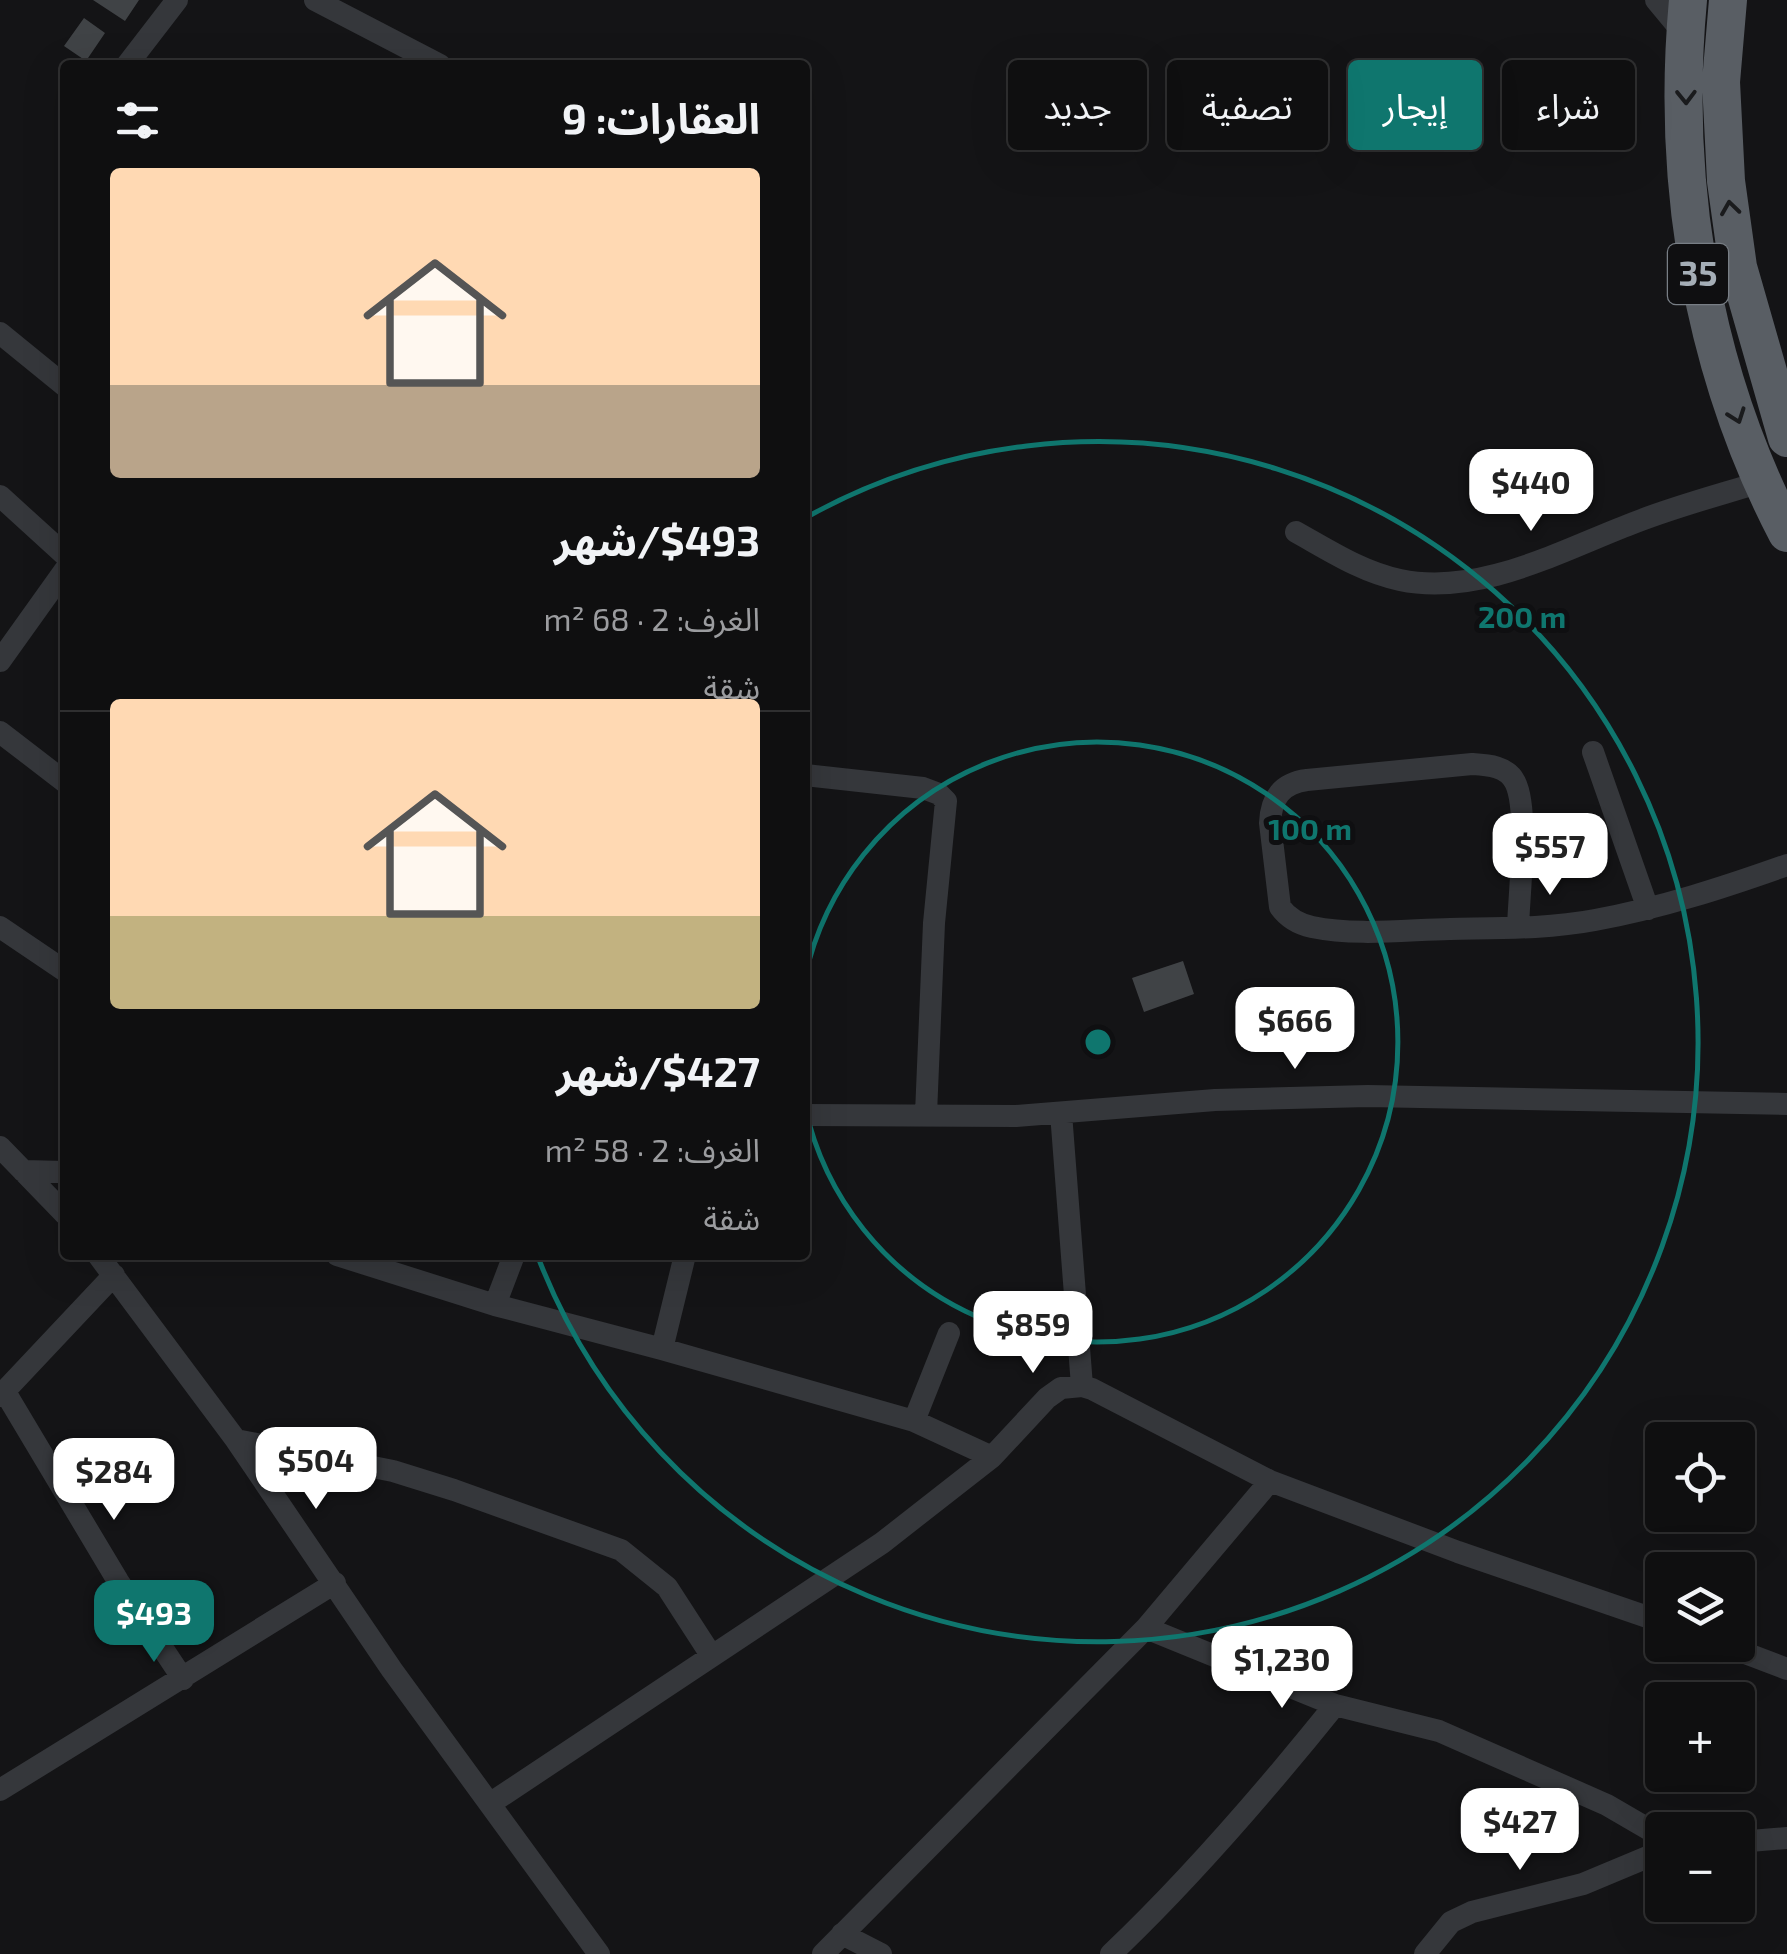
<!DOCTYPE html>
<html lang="ar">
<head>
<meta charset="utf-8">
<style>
	body { margin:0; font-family:"Exo 2","Noto Sans Arabic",sans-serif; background:#1d1d1e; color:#f1f3f6; direction:rtl; height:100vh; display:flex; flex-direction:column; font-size:38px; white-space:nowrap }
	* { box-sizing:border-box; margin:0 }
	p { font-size:32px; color:#9b9c9f }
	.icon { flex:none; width:55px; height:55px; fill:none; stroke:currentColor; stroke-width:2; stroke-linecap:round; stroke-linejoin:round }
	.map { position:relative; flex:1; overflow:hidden; direction:ltr }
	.drawer { position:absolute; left:60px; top:60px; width:750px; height:1200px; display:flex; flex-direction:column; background:#0f0f10; border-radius:10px; box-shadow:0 10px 40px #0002,0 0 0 2px #2f2f30; direction:rtl }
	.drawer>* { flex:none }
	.banner { position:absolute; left:840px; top:60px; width:795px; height:90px; direction:rtl; display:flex; gap:20px }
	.tools { position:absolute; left:1645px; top:1422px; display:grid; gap:20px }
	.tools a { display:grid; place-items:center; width:110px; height:110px; border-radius:10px; background:#0f0f10; box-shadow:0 10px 40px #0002,0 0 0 2px #2f2f30; font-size:50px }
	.price { position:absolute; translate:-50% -85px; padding:0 22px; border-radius:20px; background:#fff; color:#222; font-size:32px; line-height:65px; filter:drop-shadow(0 2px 5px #0008) }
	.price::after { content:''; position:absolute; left:50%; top:60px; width:30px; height:22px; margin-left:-15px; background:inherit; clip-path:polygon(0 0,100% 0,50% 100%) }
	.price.on { background:#0f766e; color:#fff }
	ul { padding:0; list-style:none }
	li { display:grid; align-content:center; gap:20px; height:530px; padding:0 50px }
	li+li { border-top:2px solid #2f2f30 }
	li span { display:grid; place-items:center; height:310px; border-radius:10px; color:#555 }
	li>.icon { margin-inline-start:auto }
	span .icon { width:180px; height:180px; fill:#fffc; stroke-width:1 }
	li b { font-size:42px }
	h2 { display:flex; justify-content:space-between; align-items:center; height:120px; padding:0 50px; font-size:42px }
	.pill { padding:0 35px; border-radius:10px; background:#0f0f10; box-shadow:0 10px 40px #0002,0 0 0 2px #2f2f30; font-size:35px; line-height:90px }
	.pill.on { background:#0f766e; color:#fff }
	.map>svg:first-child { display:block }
	.building { fill:#404346 }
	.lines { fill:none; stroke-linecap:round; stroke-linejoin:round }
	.minor { stroke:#35373b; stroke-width:22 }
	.trunk { stroke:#595e64; stroke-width:38 }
	.oneway { stroke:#1a1b1d }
	.ring { fill:none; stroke:#0f766e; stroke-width:5 }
	.labels { text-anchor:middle; stroke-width:10; stroke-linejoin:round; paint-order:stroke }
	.shield { fill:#0f0f11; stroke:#787e85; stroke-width:2.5 }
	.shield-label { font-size:35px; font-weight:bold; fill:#a5aeb7 }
	.centre { fill:#0f766e; stroke:#0f0f11; stroke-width:5 }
	.ring-label { font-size:30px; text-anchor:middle; font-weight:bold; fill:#0f766e; stroke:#0f0f11; stroke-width:10; stroke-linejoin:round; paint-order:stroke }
</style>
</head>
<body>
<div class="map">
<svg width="1787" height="1954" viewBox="0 0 1787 1954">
	<rect width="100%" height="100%" fill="#141416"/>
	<path class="building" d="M93 0H139L125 21Z
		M84 18 105 33 86 61 64 46Z
		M1183 961 1194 994 1144 1012 1132 978Z"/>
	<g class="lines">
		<path class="minor" d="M315 0 440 65
			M1656 0 1685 35
			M127 65 177 0
			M0 333 65 386
			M0 496 65 555
			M1296 532C1330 551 1362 572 1400 580 1480 597 1564 549 1636 522 1677 506 1719 495 1761 482
			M0 661 65 570
			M0 732 65 782
			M1593 752 1648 909
			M805 775 923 788 939 794 946 801 934 923 926 1114
			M0 927 65 971
			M1518 927C1519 894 1529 809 1515 782 1507 766 1488 765 1472 764L1307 780C1282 783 1271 798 1270 823L1280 907C1288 918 1298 924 1312 927 1356 936 1405 930 1450 929 1498 928 1548 929 1595 920 1661 908 1725 887 1787 865
			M1061 1113 1082 1386
			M805 1115 1016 1116 1215 1100 1368 1096 1787 1104
			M0 1147 65 1214
			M23 1171 65 1172
			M98 1255 236 1440 392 1670 599 1954
			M337 1255 495 1305 662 1349 914 1421 992 1457
			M495 1305 514 1255
			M662 1349 685 1255
			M5 1392 118 1581 183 1679
			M0 1396 114 1275
			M914 1421 949 1333
			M236 1440 393 1471 454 1490 621 1550 667 1587 711 1655
			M1270 1481 1146 1628 1335 1705 1439 1731 1607 1805 1662 1837
			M1724 1645 1787 1669
			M0 1790 335 1583
			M491 1803 882 1543 992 1457 1047 1398 1061 1388 1082 1386 1092 1389 1270 1481 1458 1552 1662 1622
			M1738 1842 1787 1838
			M842 1934 881 1954
			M823 1954 1146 1628
			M1111 1954C1192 1877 1265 1792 1335 1705
			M1425 1954 1451 1922 1472 1912 1583 1884 1662 1851"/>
		<path class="trunk" d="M1688 0C1671 183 1702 370 1787 533
			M1728 0 1721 82 1726 181 1738 267 1787 438"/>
	</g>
	<defs><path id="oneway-chevron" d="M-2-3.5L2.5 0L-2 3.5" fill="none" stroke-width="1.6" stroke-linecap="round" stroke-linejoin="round" transform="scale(2.5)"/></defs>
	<g class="oneway">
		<use href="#oneway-chevron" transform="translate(1686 97) rotate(89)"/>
		<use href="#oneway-chevron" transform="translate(1730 208) rotate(-98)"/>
		<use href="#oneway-chevron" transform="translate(1737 416) rotate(70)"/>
	</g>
	<g class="ring">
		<path d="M805 977A300 300 0 1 1 805 1107"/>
		<path d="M807 517A600 600 0 1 1 538 1257"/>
	</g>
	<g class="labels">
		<rect class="shield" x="1668" y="244" width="60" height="60" rx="8"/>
		<g class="shield-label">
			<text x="1698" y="286">35</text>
		</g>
	</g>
	<circle cx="1098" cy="1042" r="15" class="centre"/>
	<g class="ring-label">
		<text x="1522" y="628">200 m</text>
		<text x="1310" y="840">100 m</text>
	</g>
</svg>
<div class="tools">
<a><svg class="icon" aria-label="locate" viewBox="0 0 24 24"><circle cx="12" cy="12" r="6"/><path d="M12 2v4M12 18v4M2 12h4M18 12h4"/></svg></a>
<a><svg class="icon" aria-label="layers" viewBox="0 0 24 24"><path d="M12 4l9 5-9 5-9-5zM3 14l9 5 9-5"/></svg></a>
<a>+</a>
<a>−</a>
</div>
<b class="price" style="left:1531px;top:534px">$440</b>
<b class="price" style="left:1550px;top:898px">$557</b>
<b class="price" style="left:1295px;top:1072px">$666</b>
<b class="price" style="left:1033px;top:1376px">$859</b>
<b class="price" style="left:316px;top:1512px">$504</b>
<b class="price" style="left:114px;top:1523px">$284</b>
<b class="price on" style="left:154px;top:1665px">$493</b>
<b class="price" style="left:1282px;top:1711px">$1,230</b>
<b class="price" style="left:1520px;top:1873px">$427</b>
<div class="banner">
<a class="pill">شراء</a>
<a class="pill on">إيجار</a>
<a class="pill">تصفية</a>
<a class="pill">جديد</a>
</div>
<section class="drawer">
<h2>العقارات: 9<svg class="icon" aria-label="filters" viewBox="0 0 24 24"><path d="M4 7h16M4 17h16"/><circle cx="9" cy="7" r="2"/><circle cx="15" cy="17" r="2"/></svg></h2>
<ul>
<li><span style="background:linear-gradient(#ffd9b3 70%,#b9a48a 0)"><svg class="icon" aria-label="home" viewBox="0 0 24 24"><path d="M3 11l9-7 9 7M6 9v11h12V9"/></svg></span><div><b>$493/شهر</b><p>الغرف: 2 · 68 m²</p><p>شقة</p></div></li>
<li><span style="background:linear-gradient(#ffd9b3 70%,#c2b280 0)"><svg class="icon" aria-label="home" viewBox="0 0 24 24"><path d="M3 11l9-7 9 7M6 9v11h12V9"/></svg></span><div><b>$427/شهر</b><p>الغرف: 2 · 58 m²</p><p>شقة</p></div></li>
</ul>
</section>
</div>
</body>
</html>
